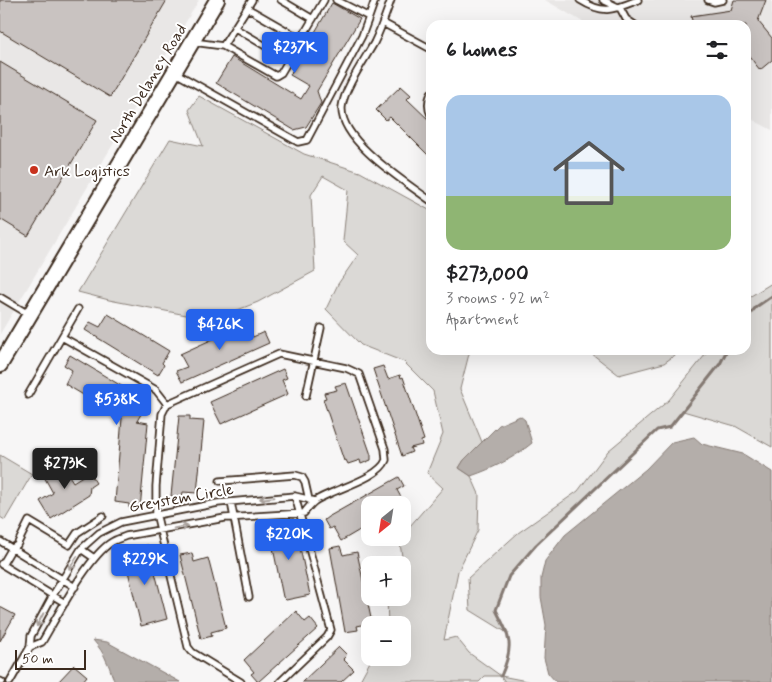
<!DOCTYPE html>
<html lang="en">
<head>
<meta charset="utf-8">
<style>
	body { margin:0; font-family:Mynerve,sans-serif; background:#f6f6f6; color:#202124; height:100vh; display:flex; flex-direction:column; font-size:19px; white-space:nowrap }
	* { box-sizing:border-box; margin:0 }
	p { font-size:16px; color:#757577 }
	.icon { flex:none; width:28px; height:28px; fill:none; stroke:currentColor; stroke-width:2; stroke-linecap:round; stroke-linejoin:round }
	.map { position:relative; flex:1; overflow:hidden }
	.drawer { position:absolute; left:426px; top:20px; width:325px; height:335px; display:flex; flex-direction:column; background:#fff; border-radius:15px; box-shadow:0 5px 20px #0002 }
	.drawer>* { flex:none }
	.needle { width:32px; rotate:210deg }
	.fabs { position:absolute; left:361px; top:496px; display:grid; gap:10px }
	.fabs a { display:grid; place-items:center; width:50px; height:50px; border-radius:10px; background:#fff; box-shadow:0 5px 20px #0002; font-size:25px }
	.scale { position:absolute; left:15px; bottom:12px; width:71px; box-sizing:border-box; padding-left:5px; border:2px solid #3b2a1e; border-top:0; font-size:14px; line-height:18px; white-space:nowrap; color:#3b2a1e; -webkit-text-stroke:4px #fff; paint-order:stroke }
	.price { position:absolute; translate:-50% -42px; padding:0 11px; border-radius:5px; background:#2563eb; color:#fff; font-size:16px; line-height:32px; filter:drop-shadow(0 1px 2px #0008) }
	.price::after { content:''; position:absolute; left:50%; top:30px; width:15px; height:11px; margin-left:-8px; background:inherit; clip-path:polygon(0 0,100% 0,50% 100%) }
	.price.active { background:#222; color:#fff }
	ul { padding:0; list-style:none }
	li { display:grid; align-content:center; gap:10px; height:265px; padding:0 20px }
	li+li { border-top:1px solid #e0e0e0 }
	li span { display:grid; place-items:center; height:155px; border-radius:15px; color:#555 }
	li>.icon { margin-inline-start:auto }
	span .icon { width:90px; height:90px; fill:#fffc; stroke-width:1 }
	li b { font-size:21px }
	h2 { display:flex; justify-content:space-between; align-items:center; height:60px; padding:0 20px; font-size:21px }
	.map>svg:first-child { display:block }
	.built { fill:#e9e7e6 }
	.green { fill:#dbd9d6; stroke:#8b827a }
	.water { fill:#b4aeaa; stroke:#847972 }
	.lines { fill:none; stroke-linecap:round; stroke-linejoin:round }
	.stream { stroke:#847972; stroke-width:3 }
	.building { fill:#c9c3c1; stroke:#3b2a1e }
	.service-casing { stroke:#3b2a1e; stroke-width:9 }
	.tertiary-casing { stroke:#3b2a1e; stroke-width:18 }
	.service { stroke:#fff; stroke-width:5.5 }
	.tertiary { stroke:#fff; stroke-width:14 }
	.oneway { stroke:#a79f9a }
	.poi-dot { fill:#c8321e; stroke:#fff; stroke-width:2 }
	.labels { text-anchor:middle; stroke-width:4; stroke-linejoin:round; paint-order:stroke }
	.street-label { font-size:16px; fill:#3b2a1e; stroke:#fff }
	.poi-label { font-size:16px; fill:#3b2a1e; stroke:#fff; text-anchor:start }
</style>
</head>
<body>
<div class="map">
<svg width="772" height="682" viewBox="0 0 772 682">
	<rect width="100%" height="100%" fill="#f7f6f6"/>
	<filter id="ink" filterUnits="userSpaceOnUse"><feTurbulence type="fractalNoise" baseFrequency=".02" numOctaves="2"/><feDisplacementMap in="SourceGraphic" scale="10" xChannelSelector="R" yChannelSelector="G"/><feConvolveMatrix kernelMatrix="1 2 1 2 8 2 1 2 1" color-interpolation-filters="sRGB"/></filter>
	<g filter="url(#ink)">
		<path class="built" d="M0 0H199L0 334Z
			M545 0H772V130L746 116V25H588Z"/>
		<path class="green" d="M199 96 304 154 360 172 431 211V350H470L460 389 482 442 464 460 459 468 471 476 479 494 478 530 458 571 444 640 456 637 469 653 501 676 532 682H505L501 676H485L479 682H359L372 658H402V625H388L387 598H402V565H394L402 556 399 538H402L403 534 443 488 427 473 443 434 433 391 404 362 361 345 326 309 338 284 358 255 343 241 348 190 323 176 311 195 315 271 258 302 212 320 109 300 78 292 170 139 203 146 189 110Z
			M772 283V447L735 426 683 411 670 427 657 430 536 545 509 576 496 610 509 634 470 610 468 578 518 533 578 491 608 451 669 400 709 350H746V299Z
			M587 350H682L664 363 619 375Z
			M0 455 32 474 5 520 0 517Z"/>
		<path class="water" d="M520 416 525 420 532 443C514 458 494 468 471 476L459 468 464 460 499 425Z
			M694 437 702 444 743 454 772 472V682H556L548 673 544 658 546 625 541 597V578L545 561 565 535 646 469 672 442Z
			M93 640 107 642 180 682H116C111 676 111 669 107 662 104 654 99 647 93 640Z"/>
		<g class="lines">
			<path class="stream" d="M746 319 756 307 772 296
				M501 676C514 646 511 639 496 610L509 576 536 545 657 430 670 427 720 364 727 350"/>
		</g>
		<path class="building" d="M0 0H167L110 97 0 31Z
			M734 0H766L758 21 772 38V60L760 70 746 52V25H693L691 16 731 10Z
			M332 3 360 19 317 91 321 103 306 127 294 130 216 83 232 57 301 99 309 86 290 75Z
			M0 62 97 120 28 236 0 219Z
			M401 86 411 95 407 99 431 122V158L390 117 386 120 376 110Z
			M108 314 169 351 162 363 164 365 158 375 85 330 90 322 100 327Z
			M246 324 253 337 264 332 269 343 182 382 176 371 187 367 180 354Z
			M70 355 148 402 137 421 148 423 140 509 129 508V504L115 502 122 418 65 384 72 370 64 365Z
			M383 366 388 379 400 375 401 378 403 377 424 440 421 441 422 445 410 448 412 452 402 456 373 369Z
			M283 369 287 378 282 380 288 394 221 424 210 402Z
			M346 383 371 455V460L361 464 360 460 348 464 346 460 344 461 323 399 326 398 324 393 337 390 335 386Z
			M179 416H190V420L204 421 197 493 183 492 182 497 171 496Z
			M60 461 73 482 89 472 96 483 90 487 89 495 51 519 40 501 53 493 42 473Z
			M399 477 404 486 397 490 403 501 397 505H370V524L341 541 333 527 329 529 324 520 328 517Z
			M294 519 310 595 286 600 283 597 269 528 284 525 283 520Z
			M148 545 167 619 141 626 124 554 138 551 137 547Z
			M340 546 343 555 357 552 372 623 357 626 358 630 345 632 330 548Z
			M192 553 194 562 208 558 226 628 211 632 212 636 201 639 180 555Z
			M0 607 15 615 0 641Z
			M296 611 305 622 310 618 318 628 258 682 251 674 254 672 244 660Z
			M339 647 347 655 343 659 354 670 341 682H302Z
			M74 665 87 676 82 682H58Z"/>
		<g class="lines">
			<g class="service-casing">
				<path id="service" d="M281 0 313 19
					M391 0C386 14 381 29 374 43 365 59 344 89 342 107 339 141 407 183 431 201
					M580 0C604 15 613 10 638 0
					M603 0 620 8
					M708 0 714 2 723 0
					M247 8 301 39
					M620 8 626 19 635 25
					M369 17 375 0
					M383 23 431 49
					M235 28 289 60
					M193 42 223 46 276 76 281 73 324 0
					M223 46 252 0
					M174 72 298 142 307 140 362 36 369 17 336 0
					M431 93C428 100 427 107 431 115
					M0 297 30 315
					M62 337 156 390 167 404
					M28 395 78 309
					M306 396 321 328
					M167 404 162 414 156 486V513L188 647 192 652 241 682
					M220 481 295 475 302 477 305 482 309 500
					M231 502 249 597
					M0 541 75 587
					M81 549 94 558
					M1 564 65 603
					M2 565 12 548 17 545 29 521 69 545 77 533 103 516
					M30 647 42 642C57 617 88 556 112 542 116 539 122 538 126 536L225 518 304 513C307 509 311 504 315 501 331 490 379 479 386 460L385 449 359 374 346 368 279 354 167 404
					M0 681 2 682
					M10 682 30 647 31 636 53 595 81 549 99 533 121 522 218 503 295 496 315 501
					M280 682 327 637 331 630 295 496"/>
			</g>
			<g class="tertiary-casing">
				<path id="tertiary" d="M0 365 217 0"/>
			</g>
			<use href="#service" class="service"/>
			<use href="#tertiary" class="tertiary"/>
		</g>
		<defs><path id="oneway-shaft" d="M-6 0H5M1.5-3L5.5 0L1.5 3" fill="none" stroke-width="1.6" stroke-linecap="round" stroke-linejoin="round" transform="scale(1.25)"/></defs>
		<g class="oneway">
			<use href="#oneway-shaft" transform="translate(267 498) rotate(174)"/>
			<use href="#oneway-shaft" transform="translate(181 527) rotate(-11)"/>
			<use href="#oneway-shaft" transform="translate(73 563) rotate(122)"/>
			<use href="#oneway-shaft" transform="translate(40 620) rotate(117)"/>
		</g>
	</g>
	<circle class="poi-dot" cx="34" cy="170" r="5"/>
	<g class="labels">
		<g class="street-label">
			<text transform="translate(147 83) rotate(-59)" y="6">North Delaney Road</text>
			<text transform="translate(181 497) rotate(-10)" y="6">Greystem Circle</text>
		</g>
		<g class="poi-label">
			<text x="44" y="176">Ark Logistics</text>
		</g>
	</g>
</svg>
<div class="fabs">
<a><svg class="needle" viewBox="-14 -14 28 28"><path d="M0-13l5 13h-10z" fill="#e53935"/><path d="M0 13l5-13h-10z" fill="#757577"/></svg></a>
<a>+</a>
<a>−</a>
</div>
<div class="scale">50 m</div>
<b class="price" style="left:295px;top:74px">$237K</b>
<b class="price" style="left:220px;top:351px">$426K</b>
<b class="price" style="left:117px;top:426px">$538K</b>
<b class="price active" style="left:65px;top:490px">$273K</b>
<b class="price" style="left:289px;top:561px">$220K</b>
<b class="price" style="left:145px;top:586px">$229K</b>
<section class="drawer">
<h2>6 homes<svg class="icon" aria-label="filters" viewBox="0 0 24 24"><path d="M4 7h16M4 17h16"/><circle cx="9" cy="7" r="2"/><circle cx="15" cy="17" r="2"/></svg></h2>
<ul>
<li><span style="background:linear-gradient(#a9c7e8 65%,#8fb573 0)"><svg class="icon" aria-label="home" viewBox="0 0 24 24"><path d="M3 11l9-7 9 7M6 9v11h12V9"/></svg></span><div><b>$273,000</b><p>3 rooms · 92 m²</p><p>Apartment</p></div></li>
</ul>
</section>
</div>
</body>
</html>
